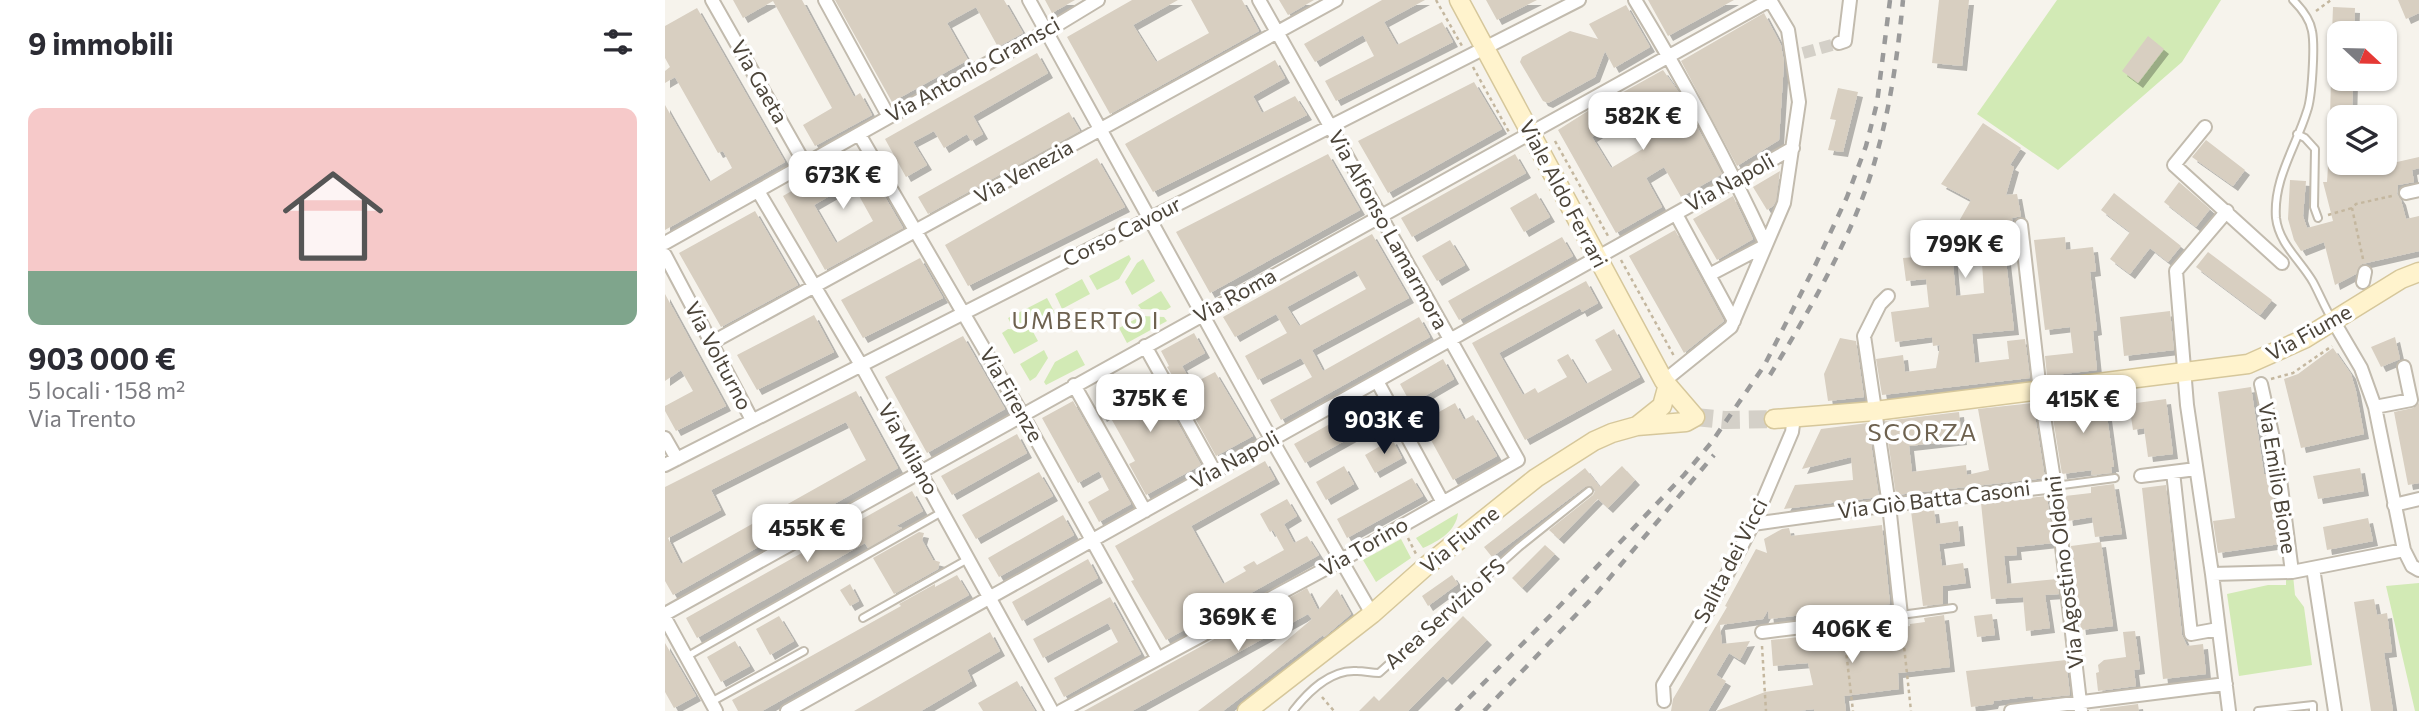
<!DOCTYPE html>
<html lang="it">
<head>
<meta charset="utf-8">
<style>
	body { margin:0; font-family:Commissioner,sans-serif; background:#f7f7f7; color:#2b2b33; height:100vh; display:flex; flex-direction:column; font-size:26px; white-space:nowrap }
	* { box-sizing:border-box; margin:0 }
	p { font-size:23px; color:#7c7c81 }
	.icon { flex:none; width:38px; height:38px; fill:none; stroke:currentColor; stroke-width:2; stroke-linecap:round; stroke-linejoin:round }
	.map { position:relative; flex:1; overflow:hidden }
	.panel { display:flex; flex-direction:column; background:#fff; width:665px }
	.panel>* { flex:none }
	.needle { width:46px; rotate:112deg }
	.controls { position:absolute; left:1662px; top:21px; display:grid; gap:14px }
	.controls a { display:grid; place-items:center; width:70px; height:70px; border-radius:14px; background:#fff; box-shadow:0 2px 5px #0004; font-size:35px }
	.price { position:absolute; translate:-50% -60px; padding:0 16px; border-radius:14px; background:#fff; color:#222; font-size:23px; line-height:46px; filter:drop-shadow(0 2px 4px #0008) }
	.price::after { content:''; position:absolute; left:50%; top:42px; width:21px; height:16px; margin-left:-10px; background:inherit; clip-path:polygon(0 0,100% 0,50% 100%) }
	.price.current { background:#111827; color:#fff }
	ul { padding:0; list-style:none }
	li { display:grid; align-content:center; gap:14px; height:371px; padding:0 28px }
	li span { display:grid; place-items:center; height:217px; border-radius:14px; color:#555 }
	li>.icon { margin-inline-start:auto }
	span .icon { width:126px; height:126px; fill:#fffc; stroke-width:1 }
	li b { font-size:30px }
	h2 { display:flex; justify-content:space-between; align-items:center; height:84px; padding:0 28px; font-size:30px }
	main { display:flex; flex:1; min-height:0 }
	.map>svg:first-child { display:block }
	.green { fill:#d2eab5 }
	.water { fill:#a9d4f2 }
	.building { fill:#d8cfc1; fill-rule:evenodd; filter:url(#shadow) }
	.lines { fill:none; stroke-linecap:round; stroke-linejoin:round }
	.street-tunnel { stroke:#d4d0c8; stroke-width:12; stroke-dasharray:12 6; stroke-linecap:butt }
	.secondary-tunnel { stroke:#d4d0c8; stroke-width:18; stroke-dasharray:18 9; stroke-linecap:butt }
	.lane-casing { stroke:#c2bbae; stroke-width:10 }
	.street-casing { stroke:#c2bbae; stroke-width:16 }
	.secondary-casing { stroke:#d6c79b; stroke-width:21 }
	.path { stroke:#c4b79f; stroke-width:2.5; stroke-dasharray:3.5 3.5; stroke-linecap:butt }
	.lane { stroke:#fff; stroke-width:6 }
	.street { stroke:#fff; stroke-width:12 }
	.secondary { stroke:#fff3cd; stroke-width:18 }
	.rail { stroke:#9a9a9a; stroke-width:4.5; stroke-dasharray:9 9; stroke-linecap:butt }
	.labels { text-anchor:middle; stroke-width:7; stroke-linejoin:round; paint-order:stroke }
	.street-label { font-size:21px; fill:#4b4439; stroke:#fff }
	.quarter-label { font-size:24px; letter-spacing:2px; fill:#6e6250; stroke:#fff }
</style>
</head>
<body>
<main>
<section class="panel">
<h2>9 immobili<svg class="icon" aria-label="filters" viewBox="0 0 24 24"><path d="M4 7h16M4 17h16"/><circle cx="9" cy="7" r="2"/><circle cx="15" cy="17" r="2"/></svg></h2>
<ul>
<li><span style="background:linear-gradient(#f6c9c9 75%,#7fa58c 0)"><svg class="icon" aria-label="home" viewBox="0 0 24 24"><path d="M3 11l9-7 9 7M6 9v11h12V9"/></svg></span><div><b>903 000 €</b><p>5 locali · 158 m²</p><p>Via Trento</p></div></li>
</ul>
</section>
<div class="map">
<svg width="1754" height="711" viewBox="0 0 1754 711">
	<defs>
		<filter id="shadow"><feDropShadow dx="5" dy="5" stdDeviation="0" flood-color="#0004"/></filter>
	</defs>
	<rect width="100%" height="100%" fill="#f6f3ec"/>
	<path class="green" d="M1392 0H1556L1517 62 1393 170 1312 114Z
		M464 255 466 259 454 279 432 290 424 276Z
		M478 259 490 281 467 295 460 282 472 263Z
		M417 279 425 294 397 309 390 294Z
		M496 291 506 307 501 310 476 309 473 305Z
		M382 298 390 313 368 324 345 322 343 318Z
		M476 316 499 317 502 321 462 343 454 328Z
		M343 329 367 330 373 341 349 354 337 333Z
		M379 350 383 358 371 377 365 381 355 364Z
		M412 350 420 365 381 385 379 382 390 362Z
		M793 513C791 531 774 541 758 548L751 538Z
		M736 539 746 558 711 582 698 560Z
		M1621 575H1628L1630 595 1639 607 1647 665 1574 676 1562 594 1603 585H1621Z
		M1754 583V711H1750L1721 586Z"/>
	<path class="water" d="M412 321a10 10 0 1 1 20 0a10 10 0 1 1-20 0Z"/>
	<path class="building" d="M68 0H137L189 97 195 93 207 115 150 146 138 125 167 108 108 1 78 18Z
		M170 0H339L358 33 333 47 311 7 282 23 303 60 227 102Z
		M380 0H410L387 13Z
		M467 0H513L468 25 491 62 544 33 526 0H577L594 31 445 114 402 37Z
		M614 0H649L623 15Z
		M717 0H760L719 22 732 45 777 22 788 42 671 101 660 81 709 56 698 35 650 62 639 44Z
		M821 0H872L832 20Z
		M983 0H1069L1003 36Z
		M1274 0H1304L1297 66 1267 63Z
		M1733 0H1754V13L1741 19Z
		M961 5 985 47 949 68 940 51 930 77 883 103 878 101 855 62 857 57 905 31 933 39 924 24Z
		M1668 7 1690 8 1689 33H1667Z
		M32 8 120 162 0 230V105L44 182 67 168 58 151 53 153 10 77 0 83V71L5 67 0 58V26Z
		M1099 13 1116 45 1119 62 1114 140 1072 166 1016 61Z
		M1483 36 1499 49 1473 83 1457 71Z
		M372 53 383 73 308 116 318 134 306 141 302 134 279 148 269 131 248 142 262 165 241 177 220 139Z
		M610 60 620 78 588 96 597 113 630 96 642 115 488 192 460 144Z
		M998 70 1015 94 1057 174 1016 197 999 167 981 178 997 207 951 233 893 130 926 109 938 130 927 137 946 168 981 147 953 95Z
		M1666 79H1688L1687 117H1665Z
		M809 82 837 129 723 193 693 141Z
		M1173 88 1193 92 1178 152 1163 150 1171 120 1165 119Z
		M404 112 415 131 263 214 253 197Z
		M1318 123 1356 148 1345 165 1349 167 1341 195 1352 194 1356 216 1347 218 1348 233 1338 234 1349 330 1307 334 1310 363 1344 359 1342 341 1360 339 1365 378 1217 395 1211 359 1238 355 1240 372 1271 368 1275 345 1268 346 1267 337 1230 342 1226 312 1264 307 1261 279 1241 281 1238 258 1275 255 1306 200 1276 184ZM1316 248 1319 293 1291 296 1287 253Z
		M1541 140 1580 170 1568 186 1527 157Z
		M1675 148V163H1685L1688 175 1710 170V167L1754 157V168L1747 170 1749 182 1733 185 1732 194 1736 200 1741 219 1754 216V251L1697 264 1691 274 1670 285 1659 242 1636 251 1629 240 1623 219 1625 180 1641 181 1638 216 1642 228 1668 221 1658 182H1662L1664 151Z
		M194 152 238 228 160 270 118 196ZM187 183 208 221 171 243 149 205Z
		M663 154 695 210 545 293 511 232Z
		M850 154 861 173 747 237 736 218Z
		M432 158 460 207 303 286 280 245Z
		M1115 171 1111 201 1108 206 1102 210 1088 187Z
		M1514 182 1545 209 1531 227 1499 202Z
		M871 193 885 217 859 232 845 208Z
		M1449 193 1516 246 1503 262 1485 248 1465 274 1445 259 1465 232 1436 210Z
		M1068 196 1088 239 1052 260 1028 219Z
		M90 211 133 285 56 327 14 253Z
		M1010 230 1059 321 1019 353 964 256Z
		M707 234 744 298 647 350 658 371 754 317 765 337 616 420 605 400 647 377 636 358 593 380 580 356 622 333 611 314 570 337 558 317ZM690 270 701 289 634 326 622 307Z
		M897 237 908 256 794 320 783 301Z
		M1400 237 1401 250 1428 247 1431 271 1425 272 1432 330 1428 331 1432 370 1382 376 1380 356 1408 353 1405 327 1380 330 1369 240Z
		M785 240 800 265 772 281 757 256Z
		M1543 252 1607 300 1595 315 1531 267Z
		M255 258 278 298 198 338 176 300Z
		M921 281 933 303 917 312 915 308 834 353 858 395 870 388 873 393 902 377 892 360 903 354 921 384 947 370 930 340 949 329 975 377 860 440 807 343Z
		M0 294 61 406 11 431 0 411V406L28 391 16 370 0 381Z
		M1505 311 1509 350 1459 356 1455 317Z
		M149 315 169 352 92 390 72 355Z
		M529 333 540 353 517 366 527 384 550 372 588 436 551 456 519 398 521 397 502 367 504 366 496 351Z
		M298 336 340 409 262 453 220 377Z
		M1730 337 1735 359 1716 367 1706 347Z
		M1175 338 1191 341 1199 397 1163 401 1159 374Z
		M1668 348 1686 374 1691 391 1699 434 1636 448 1619 379 1633 374Z
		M778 359 789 379 746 404 735 384Z
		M487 376 536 465 481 495 464 464 470 461 443 413 437 417 432 408 452 395 449 390 468 379 471 386Z
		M1586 387 1599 474H1605L1615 544 1553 553 1548 521 1570 518 1553 392Z
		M191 391 233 468 8 595 0 581V487ZM181 422 201 460 16 564 3 538 56 510 46 490Z
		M1439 394 1449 467H1446L1447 473 1426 475 1427 470 1397 474 1385 400Z
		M1501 399 1508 454 1483 457 1479 428 1468 430 1464 404Z
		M408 401 466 504 434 522 423 502 444 490 434 471 413 483 377 418Z
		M706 401 717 420 640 463 629 444Z
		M790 403 799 420 808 415 832 456 788 480 756 422Z
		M1368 403 1380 478 1231 495 1220 421 1294 412 1297 440 1244 446 1247 472 1301 465 1302 475 1324 470 1313 409Z
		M1754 403V483L1743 485 1729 412 1748 408Z
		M1203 423 1214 497 1119 509 1130 485 1188 480 1186 457 1137 469 1156 429Z
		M352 434 362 453 287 495 276 476Z
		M727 439 737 458 710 473 700 455Z
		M600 461 610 479 526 526 558 584 581 571 578 567 589 561 592 565 619 550 608 530 605 532 595 514 622 499 632 516 619 524 629 543 642 536 654 555 559 608 561 612 550 618 548 614 501 640 466 581 469 580 450 546Z
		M679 466 689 484 661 500 651 482Z
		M957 466 970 480 943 508 933 499 894 539 884 530 928 495 930 491 927 486 920 487 827 557 819 547 920 468 935 487Z
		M1695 468 1699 491 1653 499 1648 476Z
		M374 472 388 496 311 539 297 515Z
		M747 478 758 496 682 538 672 519Z
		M1449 484 1457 534 1430 537 1427 517 1403 521 1400 496 1426 493V487Z
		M1501 485 1517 635 1522 646 1538 644 1541 674 1498 679 1477 488Z
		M247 491 258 511 231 526 237 528 203 548 200 543 32 638 21 618Z
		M1382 496 1388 543 1351 547 1352 555 1339 556 1342 584 1392 579 1394 594 1380 595 1385 628 1361 631 1358 597 1326 599 1316 503Z
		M1269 509 1271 524 1293 521 1295 541 1274 544 1277 566 1298 563 1301 583 1278 586V604L1258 606 1246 511Z
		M398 515 409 535 334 577 323 558Z
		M1703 518 1708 541 1662 550 1658 527Z
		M1217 525 1225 604 1104 619 1103 610 1098 619 1055 625 1057 644 1085 641 1075 660 1064 653 1051 675 1061 681 1043 711H1006L1008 699 1062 607 1060 606 1091 549 1102 553 1099 539 1117 529 1124 528 1126 536Z
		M254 532 259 533 257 540 268 560 275 562 273 569 229 594 208 558Z
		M1436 542 1448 626 1416 630 1406 546Z
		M880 545 890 554 857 588 847 578Z
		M423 559 433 578 357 621 347 602Z
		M292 575 304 595 97 711H73L67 700 236 606 234 604 270 584V587Z
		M787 575 793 584 763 606 757 596Z
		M185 584 194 601 185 606 175 590Z
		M642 588 653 610 672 589 686 614 659 637 658 635 558 711H533L584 672 647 619 643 614 467 711H419Z
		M445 597 476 654 399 697 389 678 453 642 443 623 378 658 368 639Z
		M1709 599 1712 615 1722 613 1727 652 1719 653 1728 711H1706L1689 602Z
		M1327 614 1330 635 1312 637 1309 616Z
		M1279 615 1285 667 1233 673 1234 689 1179 696 1181 711H1149V709L1133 711H1051L1100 692 1148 685 1143 663 1108 666 1106 640 1171 633 1172 636 1245 626V624L1260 622 1259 618Z
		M114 616 129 641 105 655 91 629Z
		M798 616 822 640 782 680 778 676 743 711H694L709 696 714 701Z
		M1470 631 1475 669 1469 670 1471 686 1433 691 1431 673 1434 672 1433 665 1439 660 1461 657 1458 632Z
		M325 632 335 651 302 670 307 681 256 711H189Z
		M70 641 85 666 56 682 42 657Z
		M0 643 31 696 9 708 0 692Z
		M1401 660 1405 695 1368 699V696L1329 701 1328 704 1306 707 1301 671Z
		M352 681 370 711H318L313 703Z
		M1473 704 1474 711H1435V709Z"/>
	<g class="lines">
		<path class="street-tunnel" d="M1138 53 1174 43"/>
		<path class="secondary-tunnel" d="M1030 417 1060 420 1109 419"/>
		<g class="lane-casing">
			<path id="lane" d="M1628 0C1637 9 1645 19 1647 31 1650 46 1647 98 1642 111 1631 147 1608 179 1611 218 1614 244 1636 261 1648 282 1655 295 1660 308 1668 321
				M1632 134 1640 138 1650 149 1649 207 1653 218
				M1390 486 1450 478
				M1236 615 1288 608
				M198 618 303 559
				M21 657 277 512
				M46 702 139 651
				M628 711C643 692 665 669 692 671 700 671 706 673 714 673L854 547 924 491
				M1593 711 1648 705V711"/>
		</g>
		<g class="street-casing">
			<path id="street" d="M47 0 140 164
				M160 0 224 117
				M364 0 600 428 707 614
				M970 0C1018 79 1062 161 1101 245
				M1174 43 1180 41 1185 0
				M1540 127 1509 165 1617 263
				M194 134 357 414 493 659
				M93 191 196 365 387 711
				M1741 193 1754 190
				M1562 211 1511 271 1522 405 1547 574 1564 711
				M1011 214 1044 275 1101 245
				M1356 225 1375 391 1390 486 1416 711
				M0 243 224 117 382 31 433 0
				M0 255 87 420
				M1044 275 1069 321
				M1698 282 1700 272
				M1669 322 1696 368 1710 407 1746 400 1739 367
				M46 343 671 0
				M480 346 550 472
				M712 381 777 501
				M1596 384 1612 456 1627 572
				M409 385 480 511
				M1710 407 1739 550 1747 566 1754 570
				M0 438 12 459
				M0 465 914 0
				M1508 472 1526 634 1553 629
				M1476 476 1531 469
				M1729 505 1754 499
				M1088 524 1224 505 1390 486
				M1648 568 1670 711
				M1547 574 1627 572 1739 550
				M0 614 1105 0 1123 30 1134 102 1119 203 1066 327 999 381
				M0 618 51 711
				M1097 632 1236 615 1224 505 1199 336 1215 304 1223 296
				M999 701 998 685 1044 609 1088 524 1127 432 1129 417
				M122 711 1128 148
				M396 711 675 561 853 460 594 0
				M1346 711 1561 684"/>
		</g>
		<g class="secondary-casing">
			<path id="secondary" d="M1109 419 1210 411 1583 364 1639 339 1736 279 1754 272
				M972 426 997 406 1002 388
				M582 711 707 614 760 567 871 478 929 441 947 433 972 426 1021 422 1030 417 999 381 794 0"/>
		</g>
		<path class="path" d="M771 0 797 46
			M1651 11 1666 0
			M808 67 844 132
			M890 141 943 236
			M1663 215 1687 208
			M1698 259 1687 208 1691 204 1727 196
			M956 260 1009 356
			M1606 379 1628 373 1667 346
			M743 538 751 554
			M1237 627 1246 711
			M1179 634 1188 711
			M1097 646 1101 711
			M657 697 669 711"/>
		<use href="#lane" class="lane"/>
		<use href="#street" class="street"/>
		<use href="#secondary" class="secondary"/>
		<path class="rail" d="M1105 375C1145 310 1193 227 1212 153 1226 103 1233 52 1238 0
			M791 711 885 616 1019 475 1046 443 1099 366 1148 270 1182 197 1201 146 1212 103 1225 0
			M819 711 930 595 1049 455"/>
	</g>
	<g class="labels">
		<g class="street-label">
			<text transform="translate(308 70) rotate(-29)" y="7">Via Antonio Gramsci</text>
			<text transform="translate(94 82) rotate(60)" y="7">Via Gaeta</text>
			<text transform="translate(359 172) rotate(-29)" y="7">Via Venezia</text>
			<text transform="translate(1065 183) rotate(-29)" y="7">Via Napoli</text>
			<text transform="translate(898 194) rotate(62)" y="7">Viale Aldo Ferrari</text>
			<text transform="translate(723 230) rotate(61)" y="7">Via Alfonso Lamarmora</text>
			<text transform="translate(457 232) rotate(-27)" y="7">Corso Cavour</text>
			<text transform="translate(570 296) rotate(-29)" y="7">Via Roma</text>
			<text transform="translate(1644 333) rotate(-29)" y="7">Via Fiume</text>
			<text transform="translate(53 356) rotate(62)" y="7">Via Volturno</text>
			<text transform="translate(346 395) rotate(60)" y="7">Via Firenze</text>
			<text transform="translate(243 449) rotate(61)" y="7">Via Milano</text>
			<text transform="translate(570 460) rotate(-29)" y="7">Via Napoli</text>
			<text transform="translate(1612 478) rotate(81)" y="7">Via Emilio Bione</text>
			<text transform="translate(1269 500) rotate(-7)" y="7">Via Giò Batta Casoni</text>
			<text transform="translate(795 540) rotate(-39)" y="7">Via Fiume</text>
			<text transform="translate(699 547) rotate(-30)" y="7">Via Torino</text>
			<text transform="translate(1066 561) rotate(-63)" y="7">Salita dei Vicci</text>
			<text transform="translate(1400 572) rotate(-97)" y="7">Via Agostino Oldoini</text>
			<text transform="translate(780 614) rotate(-42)" y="7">Area Servizio FS</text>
		</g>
		<g class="quarter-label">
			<text x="421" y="329">UMBERTO I</text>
			<text x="1258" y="441">SCORZA</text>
		</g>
	</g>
</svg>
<div class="controls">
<a><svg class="needle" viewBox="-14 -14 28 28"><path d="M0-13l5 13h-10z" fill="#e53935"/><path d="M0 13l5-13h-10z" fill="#7c7c81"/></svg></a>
<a><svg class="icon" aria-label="layers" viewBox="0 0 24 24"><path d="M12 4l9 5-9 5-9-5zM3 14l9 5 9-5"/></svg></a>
</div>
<b class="price" style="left:978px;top:152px">582K €</b>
<b class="price" style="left:178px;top:211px">673K €</b>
<b class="price" style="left:1300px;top:280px">799K €</b>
<b class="price" style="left:485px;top:434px">375K €</b>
<b class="price" style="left:1418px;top:435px">415K €</b>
<b class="price current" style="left:719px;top:456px">903K €</b>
<b class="price" style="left:142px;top:564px">455K €</b>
<b class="price" style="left:573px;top:653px">369K €</b>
<b class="price" style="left:1187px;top:665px">406K €</b>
</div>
</main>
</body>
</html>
